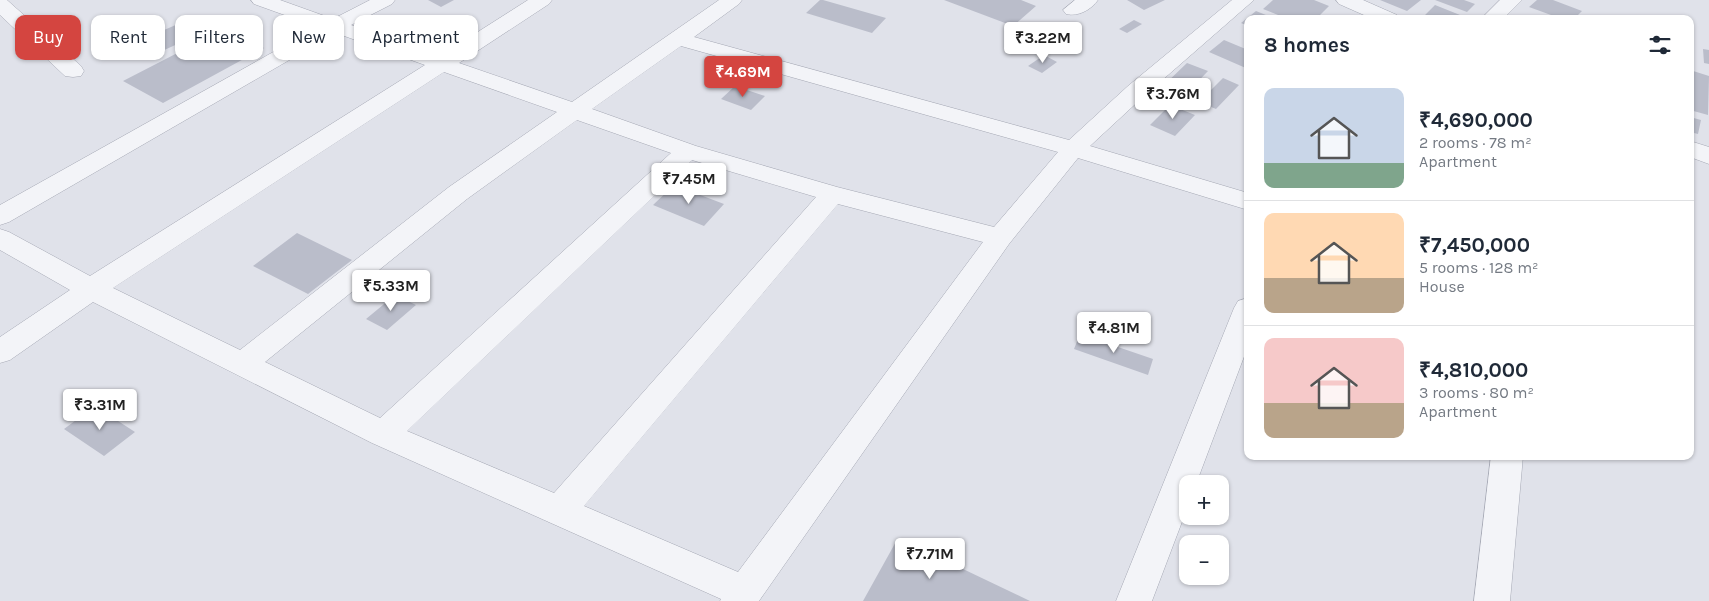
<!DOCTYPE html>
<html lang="en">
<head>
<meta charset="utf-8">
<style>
	body { margin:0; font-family:Karla,sans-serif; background:#f2f2f3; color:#1f2937; height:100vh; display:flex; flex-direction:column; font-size:19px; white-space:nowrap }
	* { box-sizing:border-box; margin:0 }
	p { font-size:16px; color:#747a83 }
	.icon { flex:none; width:28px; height:28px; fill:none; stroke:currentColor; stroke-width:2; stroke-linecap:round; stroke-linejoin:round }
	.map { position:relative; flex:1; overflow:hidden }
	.drawer { position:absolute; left:1244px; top:15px; width:450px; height:445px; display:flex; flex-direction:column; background:#fff; border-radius:10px; box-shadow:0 1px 4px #0004 }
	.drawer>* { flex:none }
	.hud { position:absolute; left:15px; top:15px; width:475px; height:45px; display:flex; gap:10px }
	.tools { position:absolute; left:1179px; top:475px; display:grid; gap:10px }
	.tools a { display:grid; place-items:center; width:50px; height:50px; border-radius:10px; background:#fff; box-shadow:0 1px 4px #0004; font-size:25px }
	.price { position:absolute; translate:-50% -42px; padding:0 11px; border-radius:5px; background:#fff; color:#222; font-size:16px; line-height:32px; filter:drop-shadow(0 1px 2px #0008) }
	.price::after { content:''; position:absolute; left:50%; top:30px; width:15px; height:11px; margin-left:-8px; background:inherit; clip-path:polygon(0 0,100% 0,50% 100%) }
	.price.current { background:#d44540; color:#fff }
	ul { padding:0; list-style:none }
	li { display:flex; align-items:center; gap:15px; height:125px; padding:0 20px }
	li+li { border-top:1px solid #e0e1e3 }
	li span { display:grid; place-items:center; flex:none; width:140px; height:100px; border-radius:10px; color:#555 }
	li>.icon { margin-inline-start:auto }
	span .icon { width:60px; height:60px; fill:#fffc; stroke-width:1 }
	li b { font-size:21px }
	h2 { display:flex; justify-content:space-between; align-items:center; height:60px; padding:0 20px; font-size:21px }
	.tag { padding:0 18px; border-radius:10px; background:#fff; box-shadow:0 1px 4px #0004; font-size:18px; line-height:45px }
	.tag.current { background:#d44540; color:#fff }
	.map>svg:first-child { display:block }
	.building { fill:#babdca }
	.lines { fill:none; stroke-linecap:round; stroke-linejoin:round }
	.minor-casing { stroke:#a5a8b4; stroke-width:1 }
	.minor { fill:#f3f4f8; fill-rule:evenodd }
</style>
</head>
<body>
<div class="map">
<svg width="1709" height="601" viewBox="0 0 1709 601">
	<rect width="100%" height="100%" fill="#e0e2ea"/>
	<path class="building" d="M428 0H454L441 7Z
		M820 0H823L886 18 872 33 806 13Z
		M944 0H1021L1036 6 1013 26Z
		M1127 0H1165L1144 10Z
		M1273 0H1314L1329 6 1316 19H1288L1263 9Z
		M1380 0H1421L1407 11Z
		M1435 0H1464L1475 4 1467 12Z
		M1537 0H1553L1582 11 1574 19H1562L1529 7Z
		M1435 5 1460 15 1456 19H1421Z
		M1256 11 1276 19H1248V26L1241 23Z
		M1134 20 1142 24 1127 33 1119 29Z
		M178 24 197 35 160 52 141 40Z
		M224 29 264 48 163 103 123 81Z
		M1224 40 1248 50V69L1209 52Z
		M1703 49 1709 50V64L1704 63Z
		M1044 55 1057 62 1042 73 1028 66Z
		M1187 63 1208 71 1186 94 1164 85Z
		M1690 70 1709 76 1708 115 1690 110Z
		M1223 78 1239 85 1216 109 1199 102Z
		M735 86 765 96 751 110 721 99Z
		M1170 105 1195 115 1175 136 1150 125Z
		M1690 117 1701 120 1698 134 1690 132Z
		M674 185 724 204 704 226 653 205Z
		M297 233 352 260 308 294 253 266Z
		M395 295 416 305 387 330 366 319Z
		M1080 334 1153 359 1148 375 1074 349Z
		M95 406 135 432 104 456 64 429Z
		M898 538 1030 601H863Z"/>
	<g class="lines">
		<g class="minor-casing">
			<path id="minor" d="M0 0H7L81 66 84 71 81 76 73 77 65 76 0 15Z
				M251 0H280L333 19 370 0H395L392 4 351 25 440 56 528 0H552L549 4 459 63 572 102 719 0H742L739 4 694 37 1069 140 1128 86 1232 0H1254L1144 96 1090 146 1248 193V210L1078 158 1009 244 759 601H720L721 599 372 443 93 302 10 360 0 363V337L70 290 0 250V229L9 232 90 276 425 65 336 33 9 222 0 225V205L318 27 254 4ZM681 46 1058 152 994 227 837 187 696 146 592 109ZM444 72 557 112 449 187 240 350 113 288ZM577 120 671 153 380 418 265 362 467 199ZM692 160 816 197 554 493 407 431ZM838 204 983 242 738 572 584 506Z
				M1075 0H1098C1091 10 1078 17 1066 14L1063 10Z
				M1336 0H1363L1397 15 1400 19H1373L1339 4Z
				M1500 0H1522L1503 19H1481Z
				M1690 141 1709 147V164L1690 157Z
				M1248 298V346L1196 484H1188V506L1152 601H1116L1234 308 1238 301Z
				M1491 456H1523L1510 601H1474Z"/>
		</g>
		<use href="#minor" class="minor"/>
	</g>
</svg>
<div class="tools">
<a>+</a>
<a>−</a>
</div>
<b class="price" style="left:1043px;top:64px">₹3.22M</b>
<b class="price current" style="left:743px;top:98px">₹4.69M</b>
<b class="price" style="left:1173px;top:120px">₹3.76M</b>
<b class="price" style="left:689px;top:205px">₹7.45M</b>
<b class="price" style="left:391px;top:312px">₹5.33M</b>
<b class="price" style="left:1114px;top:354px">₹4.81M</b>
<b class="price" style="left:100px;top:431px">₹3.31M</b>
<b class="price" style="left:930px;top:580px">₹7.71M</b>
<div class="hud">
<a class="tag current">Buy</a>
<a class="tag">Rent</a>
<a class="tag">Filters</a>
<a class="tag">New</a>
<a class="tag">Apartment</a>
</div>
<section class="drawer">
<h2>8 homes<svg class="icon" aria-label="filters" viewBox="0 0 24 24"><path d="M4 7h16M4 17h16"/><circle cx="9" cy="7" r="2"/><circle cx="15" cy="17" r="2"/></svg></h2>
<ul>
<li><span style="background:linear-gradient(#c9d6e8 75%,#7fa58c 0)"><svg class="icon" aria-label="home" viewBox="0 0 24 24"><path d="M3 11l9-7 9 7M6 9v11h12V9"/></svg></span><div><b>₹4,690,000</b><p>2 rooms · 78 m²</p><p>Apartment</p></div></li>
<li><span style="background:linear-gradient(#ffd9b3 65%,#b9a48a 0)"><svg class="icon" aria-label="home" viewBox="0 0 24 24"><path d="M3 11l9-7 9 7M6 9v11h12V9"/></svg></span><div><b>₹7,450,000</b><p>5 rooms · 128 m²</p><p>House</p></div></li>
<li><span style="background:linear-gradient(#f6c9c9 65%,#b9a48a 0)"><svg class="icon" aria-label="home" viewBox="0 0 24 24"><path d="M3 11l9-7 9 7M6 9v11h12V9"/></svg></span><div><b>₹4,810,000</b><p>3 rooms · 80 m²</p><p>Apartment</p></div></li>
</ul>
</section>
</div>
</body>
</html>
